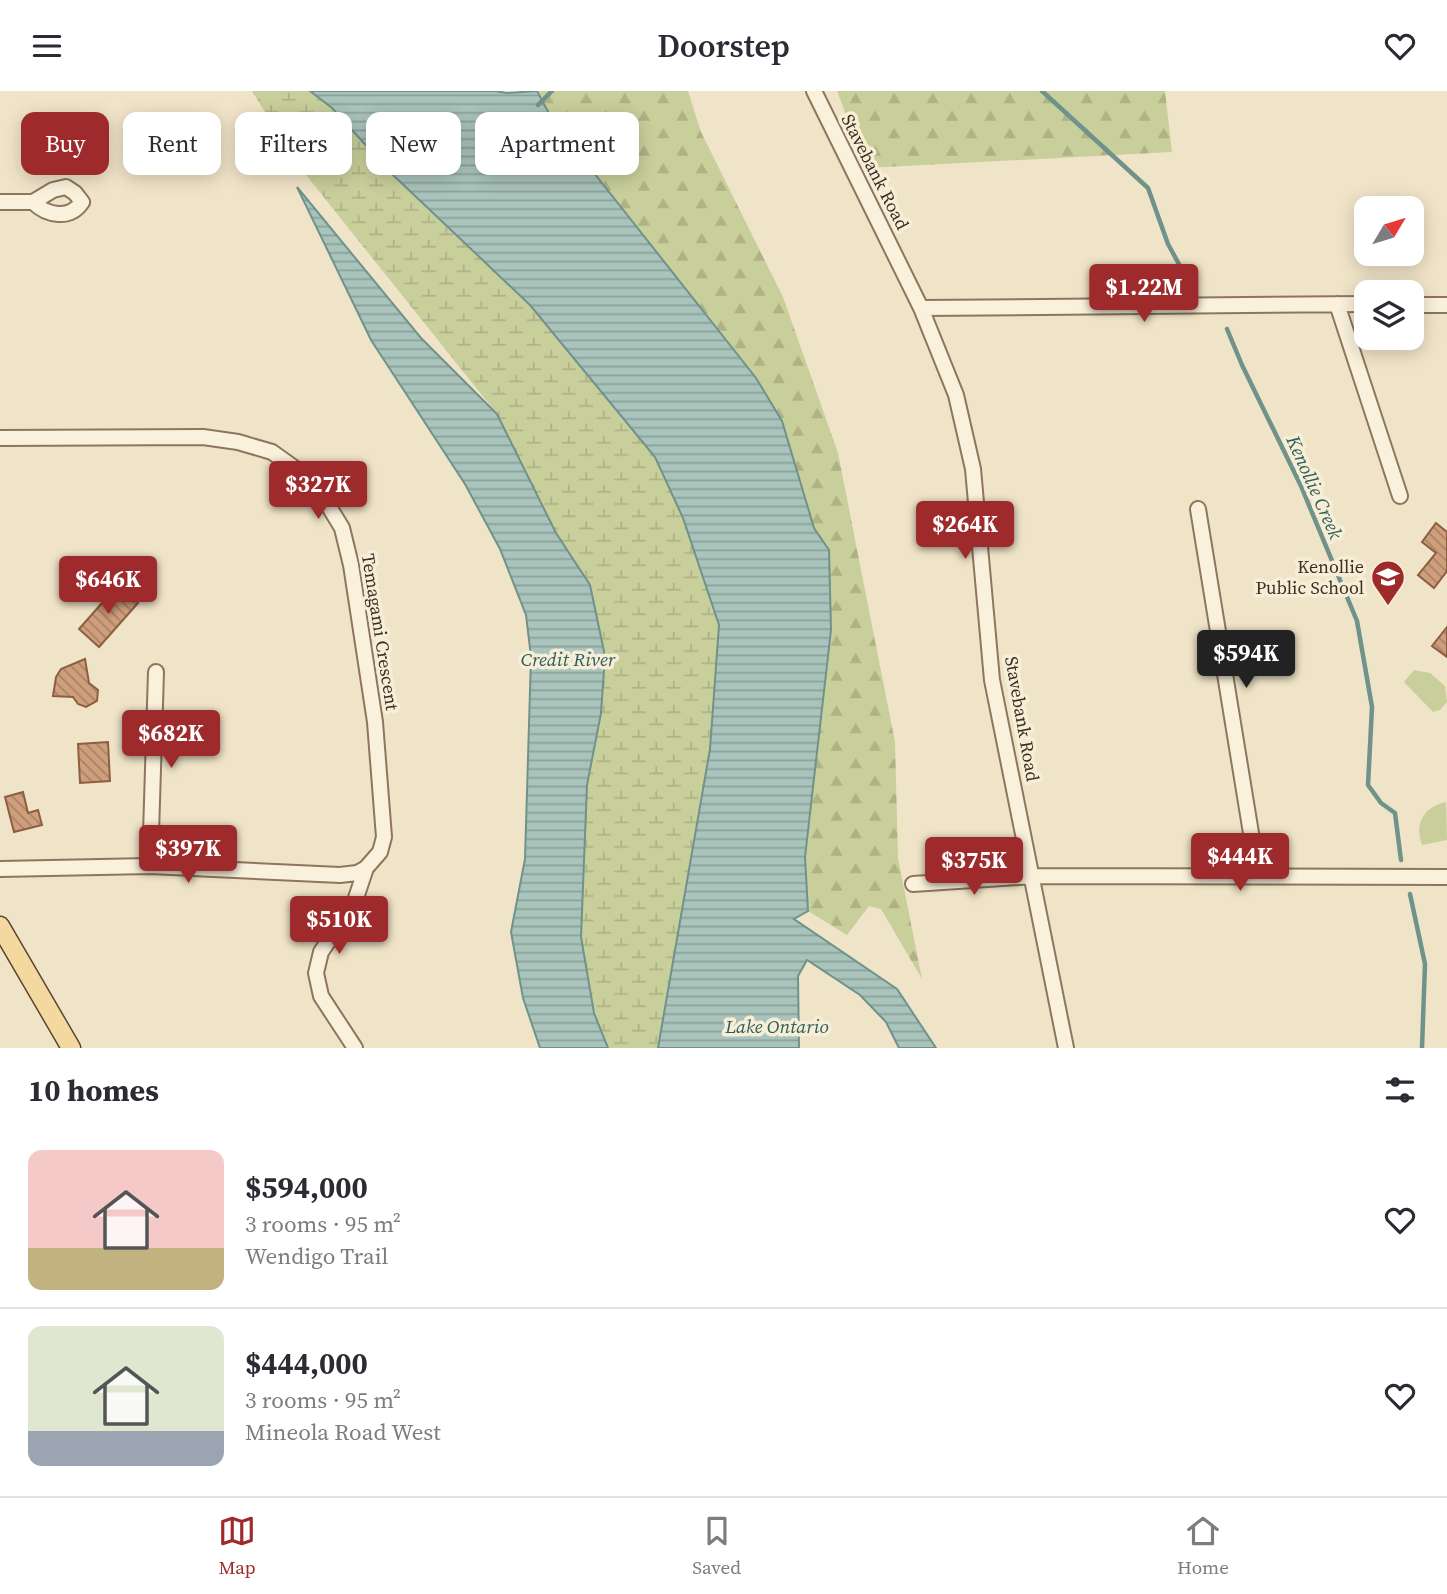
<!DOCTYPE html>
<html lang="en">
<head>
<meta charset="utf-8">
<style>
	body { margin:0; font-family:"Source Serif 4",serif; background:#f2f2f3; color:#2b2b33; height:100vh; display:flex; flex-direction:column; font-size:26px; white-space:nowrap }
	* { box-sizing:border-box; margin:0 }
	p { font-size:23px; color:#7c7c81 }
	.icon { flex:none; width:38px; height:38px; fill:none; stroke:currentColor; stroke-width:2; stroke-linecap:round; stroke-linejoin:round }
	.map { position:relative; height:957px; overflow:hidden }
	.details { display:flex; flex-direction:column; background:#fff; flex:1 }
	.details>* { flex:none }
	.top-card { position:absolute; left:21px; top:21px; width:700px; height:63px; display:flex; gap:14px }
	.needle { width:46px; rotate:52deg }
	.fabs { position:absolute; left:1354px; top:105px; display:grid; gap:14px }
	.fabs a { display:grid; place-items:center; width:70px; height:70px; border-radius:14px; background:#fff; box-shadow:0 4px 18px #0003; font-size:35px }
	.price { position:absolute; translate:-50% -60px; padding:0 16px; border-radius:7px; background:#9e2a2b; color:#fff; font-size:23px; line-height:46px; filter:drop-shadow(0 2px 4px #0008) }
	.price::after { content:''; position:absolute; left:50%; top:42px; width:21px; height:16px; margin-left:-10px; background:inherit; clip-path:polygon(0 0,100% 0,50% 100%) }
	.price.active { background:#222; color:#fff }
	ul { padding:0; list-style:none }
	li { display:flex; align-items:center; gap:21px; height:175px; padding:0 28px }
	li+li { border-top:2px solid #e1e1e2 }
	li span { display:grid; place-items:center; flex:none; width:196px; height:140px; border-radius:14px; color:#555 }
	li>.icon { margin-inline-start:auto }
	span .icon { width:84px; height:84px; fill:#fffc; stroke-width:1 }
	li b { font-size:30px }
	h2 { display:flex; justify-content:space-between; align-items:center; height:84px; padding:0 28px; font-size:30px }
	.pill { padding:0 24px; border-radius:14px; background:#fff; box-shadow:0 4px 18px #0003; font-size:24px; line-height:63px }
	.pill.active { background:#9e2a2b; color:#fff }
	header { display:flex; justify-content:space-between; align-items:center; height:91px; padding:0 28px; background:#fff; font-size:32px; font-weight:600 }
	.tab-bar { display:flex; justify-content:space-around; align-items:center; height:98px; border-top:2px solid #e1e1e2; background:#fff; font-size:19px; color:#7c7c81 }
	.tab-bar a { display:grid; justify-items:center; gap:4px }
	.tab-bar .active { color:#9e2a2b }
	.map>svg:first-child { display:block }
	.forest { fill:url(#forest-firs) }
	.wetland { fill:url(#wetland-marsh) }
	.park { fill:#c9cf9b }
	.water { fill:url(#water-rules); stroke:#6f938a; stroke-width:2 }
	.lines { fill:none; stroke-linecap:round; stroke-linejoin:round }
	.stream { stroke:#6f938a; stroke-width:4.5 }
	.building { fill:url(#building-back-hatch); stroke:#8d5f41; stroke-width:2 }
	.minor-casing { stroke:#8d765c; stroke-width:18 }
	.major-casing { stroke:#5b4430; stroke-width:21 }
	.minor { stroke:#faf1dc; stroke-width:14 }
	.major { stroke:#f3d9a0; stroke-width:18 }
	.labels { text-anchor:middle; stroke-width:7; stroke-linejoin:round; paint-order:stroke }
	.street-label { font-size:18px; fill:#3d2e20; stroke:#f7eed8 }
	.poi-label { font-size:18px; fill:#3d2e20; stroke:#f7eed8; text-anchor:end }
	.water-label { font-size:19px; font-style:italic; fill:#2f5d5a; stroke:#f7eed8 }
</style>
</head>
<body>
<header><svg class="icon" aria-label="menu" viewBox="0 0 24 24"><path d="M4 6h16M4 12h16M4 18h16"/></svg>Doorstep<svg class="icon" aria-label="heart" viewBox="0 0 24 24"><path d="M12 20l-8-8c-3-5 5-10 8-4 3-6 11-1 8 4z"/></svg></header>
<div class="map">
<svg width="1447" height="957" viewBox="0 0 1447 957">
	<defs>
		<pattern id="forest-firs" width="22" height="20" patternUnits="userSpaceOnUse" patternTransform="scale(1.75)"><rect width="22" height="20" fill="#c9cf9b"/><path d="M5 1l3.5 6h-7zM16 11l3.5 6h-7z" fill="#aeb285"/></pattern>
		<pattern id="wetland-marsh" width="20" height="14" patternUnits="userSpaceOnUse" patternTransform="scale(1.75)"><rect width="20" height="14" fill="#c9cf9b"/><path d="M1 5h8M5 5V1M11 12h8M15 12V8" fill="none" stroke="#aeb285"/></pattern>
		<pattern id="water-rules" width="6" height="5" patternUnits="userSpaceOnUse" patternTransform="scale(1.75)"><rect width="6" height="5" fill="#a9c4bc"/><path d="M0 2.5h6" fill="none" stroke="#8ba098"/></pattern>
		<pattern id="building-back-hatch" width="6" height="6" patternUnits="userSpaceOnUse" patternTransform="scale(1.75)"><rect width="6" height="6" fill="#cf9f7d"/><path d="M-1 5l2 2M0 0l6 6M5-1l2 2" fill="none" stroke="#a98266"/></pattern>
	</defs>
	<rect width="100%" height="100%" fill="#f0e4c8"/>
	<path class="forest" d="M537 0H688L701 41 783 206 838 362 895 651 898 767 922 888 881 818 869 815 847 844 808 820 805 766 831 539 828 459 814 437 782 330 756 287 553 30Z
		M837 0H1165L1172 61 866 77Z"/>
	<path class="wetland" d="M252 0H310L332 17 392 83 530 214 655 366 683 427 719 534 710 658 658 957H608L594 922 581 846 587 694 601 622 605 565 590 494 556 442 497 323 298 74Z"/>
	<path class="park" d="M1414 579 1430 582 1445 595 1447 611 1440 619 1433 621 1404 591Z
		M1446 711 1447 749 1422 754C1414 732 1424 716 1446 711Z"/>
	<path class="water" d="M310 0H495L507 2 537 0 553 30 756 287 782 330 814 437 829 459 831 539 805 766 808 820 794 828 897 898 936 957H899L886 931 860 904 807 869 798 885 799 957H658L710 658 719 534 683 427 655 366 530 214 392 83 332 17Z
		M297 96 421 247 497 323 556 442 590 494 605 565 601 622 587 694 581 846 594 922 608 957H540L523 907 511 841 525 768 531 566 526 524 500 458 465 393 371 249Z"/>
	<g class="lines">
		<path class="stream" d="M1042 0 1148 97 1168 153 1193 199
			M538 14 552 0
			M1227 238 1242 274 1301 395 1357 530 1372 616 1368 694 1381 712 1395 722 1401 769
			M1410 803 1425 873 1422 957"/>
	</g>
	<path class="building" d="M1436 432 1447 441V480L1434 497 1418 484 1436 462 1422 451Z
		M118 494 138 512 99 556 79 538Z
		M1447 536V566L1432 555Z
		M85 568 89 592 98 599 97 610 86 616 78 613 73 606 53 605 56 586 61 578Z
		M108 651 110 690 80 692 78 653Z
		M23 701 28 722 38 719 42 734 14 741 5 706Z"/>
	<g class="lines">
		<g class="minor-casing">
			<path id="minor" d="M814 0 921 217 956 304 973 378 992 589 1066 957
				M0 111H33L53 99 66 96 75 102 82 111C70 129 47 125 33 111
				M1337 213 1400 405
				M1412 214H1447
				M921 217 1367 213
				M0 347 203 346 238 351 272 361 300 381 325 409 342 437 351 474 375 631 384 746 380 761 366 777 355 810 321 861 316 882 321 905 355 957
				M1198 418 1258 785
				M150 775 156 581
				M0 778 150 775 340 784 357 782 366 777
				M913 793 1033 785 1447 786"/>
		</g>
		<g class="major-casing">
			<path id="major" d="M0 835 71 957"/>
		</g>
		<use href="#minor" class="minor"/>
		<use href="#major" class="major"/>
	</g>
	<defs>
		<g id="school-pin" transform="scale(1.75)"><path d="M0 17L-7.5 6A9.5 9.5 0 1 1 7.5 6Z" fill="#9e2a2b" stroke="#f7eed8"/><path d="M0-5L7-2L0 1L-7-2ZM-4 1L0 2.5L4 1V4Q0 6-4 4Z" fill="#fff"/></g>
	</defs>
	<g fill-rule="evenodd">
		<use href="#school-pin" x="1388" y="486"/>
	</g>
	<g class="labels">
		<g class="street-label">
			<text transform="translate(875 81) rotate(63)" y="6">Stavebank Road</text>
			<text transform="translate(380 541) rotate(81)" y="6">Temagami Crescent</text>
			<text transform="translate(1022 628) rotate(80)" y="6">Stavebank Road</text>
		</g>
		<g class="poi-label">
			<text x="1364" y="482">Kenollie<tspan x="1364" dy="21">Public School</tspan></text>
		</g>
		<g class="water-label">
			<text transform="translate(1315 396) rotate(66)" y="7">Kenollie Creek</text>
			<text x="568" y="575">Credit River</text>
			<text x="777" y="942">Lake Ontario</text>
		</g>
	</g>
</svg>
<div class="fabs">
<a><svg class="needle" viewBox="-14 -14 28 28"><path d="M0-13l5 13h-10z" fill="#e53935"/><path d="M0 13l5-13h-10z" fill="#7c7c81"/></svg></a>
<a><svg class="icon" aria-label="layers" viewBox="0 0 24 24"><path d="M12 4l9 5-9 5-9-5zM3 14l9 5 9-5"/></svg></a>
</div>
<b class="price" style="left:1144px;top:233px">$1.22M</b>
<b class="price" style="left:318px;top:430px">$327K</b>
<b class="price" style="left:965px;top:470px">$264K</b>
<b class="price" style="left:108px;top:525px">$646K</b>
<b class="price active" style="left:1246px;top:599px">$594K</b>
<b class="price" style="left:171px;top:679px">$682K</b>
<b class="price" style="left:188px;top:794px">$397K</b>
<b class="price" style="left:1240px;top:802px">$444K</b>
<b class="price" style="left:974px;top:806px">$375K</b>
<b class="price" style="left:339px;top:865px">$510K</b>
<div class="top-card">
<a class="pill active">Buy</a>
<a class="pill">Rent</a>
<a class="pill">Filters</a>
<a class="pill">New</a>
<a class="pill">Apartment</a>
</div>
</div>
<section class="details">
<h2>10 homes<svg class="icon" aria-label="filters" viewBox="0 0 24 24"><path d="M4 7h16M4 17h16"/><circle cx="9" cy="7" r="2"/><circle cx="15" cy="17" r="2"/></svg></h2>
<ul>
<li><span style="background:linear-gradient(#f6c9c9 70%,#c2b280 0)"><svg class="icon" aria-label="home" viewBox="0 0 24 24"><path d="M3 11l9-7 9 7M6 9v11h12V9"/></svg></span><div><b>$594,000</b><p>3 rooms · 95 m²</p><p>Wendigo Trail</p></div><svg class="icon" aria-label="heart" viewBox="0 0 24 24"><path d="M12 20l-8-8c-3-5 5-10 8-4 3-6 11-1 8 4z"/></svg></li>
<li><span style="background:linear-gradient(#dfe7d0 75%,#9aa5b1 0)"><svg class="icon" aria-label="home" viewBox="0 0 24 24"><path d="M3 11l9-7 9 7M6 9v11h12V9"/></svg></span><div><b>$444,000</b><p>3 rooms · 95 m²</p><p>Mineola Road West</p></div><svg class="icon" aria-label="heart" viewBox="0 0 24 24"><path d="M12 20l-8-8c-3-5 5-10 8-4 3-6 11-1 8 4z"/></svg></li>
</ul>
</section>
<nav class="tab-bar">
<a class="active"><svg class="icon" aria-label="map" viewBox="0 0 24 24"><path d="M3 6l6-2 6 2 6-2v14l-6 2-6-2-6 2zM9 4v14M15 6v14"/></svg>Map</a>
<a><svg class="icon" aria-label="saved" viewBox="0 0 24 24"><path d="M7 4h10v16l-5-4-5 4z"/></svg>Saved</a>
<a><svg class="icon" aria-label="home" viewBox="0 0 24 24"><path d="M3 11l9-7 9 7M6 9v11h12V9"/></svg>Home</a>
</nav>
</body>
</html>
